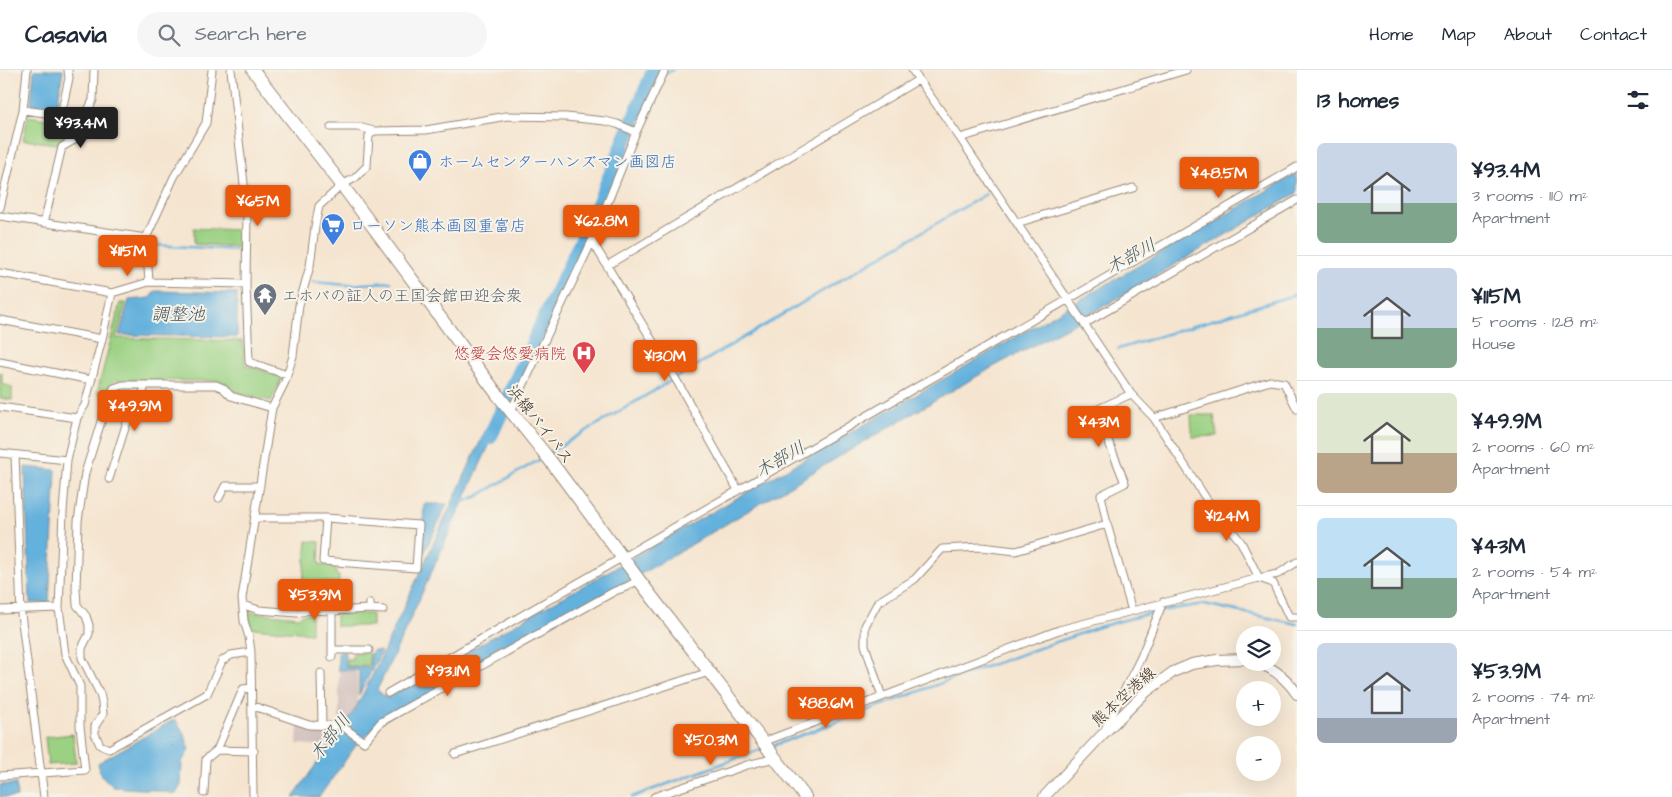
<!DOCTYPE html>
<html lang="en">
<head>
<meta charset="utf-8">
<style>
	body { margin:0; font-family:"Architects Daughter","Klee One",sans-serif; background:#f6f6f7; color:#1f2937; height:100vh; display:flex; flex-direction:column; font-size:19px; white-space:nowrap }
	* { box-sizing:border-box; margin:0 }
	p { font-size:16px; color:#747a83 }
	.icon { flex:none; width:28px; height:28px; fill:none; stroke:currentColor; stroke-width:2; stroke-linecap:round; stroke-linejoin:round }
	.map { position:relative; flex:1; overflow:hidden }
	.side { display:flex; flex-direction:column; background:#fff; width:375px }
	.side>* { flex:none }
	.fabs { position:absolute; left:1236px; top:556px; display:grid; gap:10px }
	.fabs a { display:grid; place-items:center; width:45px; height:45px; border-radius:50%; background:#fff; box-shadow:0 5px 20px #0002; font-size:25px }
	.price { position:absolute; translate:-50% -42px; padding:0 11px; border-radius:5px; background:#ea580c; color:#fff; font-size:16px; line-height:32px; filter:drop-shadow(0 1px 2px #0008) }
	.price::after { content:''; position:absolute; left:50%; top:30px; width:15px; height:11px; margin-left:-8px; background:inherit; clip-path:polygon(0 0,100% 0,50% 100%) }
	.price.selected { background:#222; color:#fff }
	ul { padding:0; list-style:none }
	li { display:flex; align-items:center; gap:15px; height:125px; padding:0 20px }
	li+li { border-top:1px solid #e0e1e3 }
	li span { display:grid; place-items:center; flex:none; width:140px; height:100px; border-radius:8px; color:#555 }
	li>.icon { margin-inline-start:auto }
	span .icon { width:60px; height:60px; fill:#fffc; stroke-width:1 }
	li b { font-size:21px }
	h2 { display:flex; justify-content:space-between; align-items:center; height:60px; padding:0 20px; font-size:21px }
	header { display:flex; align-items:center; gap:30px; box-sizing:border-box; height:70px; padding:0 25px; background:#fff; border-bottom:1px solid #e0e1e3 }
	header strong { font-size:24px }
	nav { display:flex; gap:28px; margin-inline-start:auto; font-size:18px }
	.search { width:350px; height:45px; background:#f6f6f7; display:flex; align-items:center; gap:12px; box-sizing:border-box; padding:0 18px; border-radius:28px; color:#747a83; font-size:19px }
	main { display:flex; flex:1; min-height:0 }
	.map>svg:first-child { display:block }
	.industrial { fill:#d1bfbd }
	.green { fill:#9ad182; stroke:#6a7e50 }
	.water { fill:#64b1dd; stroke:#506e7e }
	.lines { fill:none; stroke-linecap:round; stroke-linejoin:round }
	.stream { stroke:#64b1dd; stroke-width:2.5 }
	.river { stroke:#64b1dd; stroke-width:15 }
	.street-casing { stroke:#988877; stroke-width:9 }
	.secondary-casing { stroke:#988877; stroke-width:12 }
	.highway-casing { stroke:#988877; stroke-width:14 }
	.street { stroke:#fff; stroke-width:7 }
	.secondary { stroke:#fff; stroke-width:10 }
	.highway { stroke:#fff; stroke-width:12 }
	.labels { text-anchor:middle; stroke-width:4; stroke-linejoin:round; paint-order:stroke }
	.shop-label { font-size:16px; fill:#366cbe; stroke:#f7f3e8; text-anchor:start }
	.worship-label { font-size:16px; fill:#5b616d; stroke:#f7f3e8; text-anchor:start }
	.health-label { font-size:16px; fill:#be3a42; stroke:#f7f3e8; text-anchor:end }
	.street-label { font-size:16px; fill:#3b2a1e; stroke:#f7f3e8 }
	.water-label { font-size:18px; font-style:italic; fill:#495961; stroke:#f7f3e8 }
</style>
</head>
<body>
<header>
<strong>Casavia</strong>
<div class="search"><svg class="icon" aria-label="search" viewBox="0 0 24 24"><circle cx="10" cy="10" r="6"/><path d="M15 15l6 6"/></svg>Search here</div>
<nav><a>Home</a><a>Map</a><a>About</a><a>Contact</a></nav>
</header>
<main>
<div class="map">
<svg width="1297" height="727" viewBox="0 0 1297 727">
	<rect width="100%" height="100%" fill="#f7f3e8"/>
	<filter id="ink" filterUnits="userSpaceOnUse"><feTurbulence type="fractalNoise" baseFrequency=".02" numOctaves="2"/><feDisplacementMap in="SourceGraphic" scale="10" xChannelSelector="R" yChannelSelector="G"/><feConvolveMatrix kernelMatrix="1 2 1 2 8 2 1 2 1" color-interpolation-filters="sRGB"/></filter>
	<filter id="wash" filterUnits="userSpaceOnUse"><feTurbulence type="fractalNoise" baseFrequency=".0096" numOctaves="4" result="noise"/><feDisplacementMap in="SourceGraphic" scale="20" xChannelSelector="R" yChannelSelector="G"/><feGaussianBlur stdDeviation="1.12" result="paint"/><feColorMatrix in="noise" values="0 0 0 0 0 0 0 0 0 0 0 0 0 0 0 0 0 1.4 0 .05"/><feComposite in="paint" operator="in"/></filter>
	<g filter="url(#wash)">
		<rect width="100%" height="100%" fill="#f5e5d0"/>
		<path class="industrial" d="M339 601H357L358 635 344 653 339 650Z
			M298 655 308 658 335 659 324 676 297 674Z"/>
		<path class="green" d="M28 46 75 54 69 66 58 74 23 70Z
			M194 158 239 160 240 177 194 174Z
			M120 233H126L116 268 243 271 245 295 282 307 271 331 236 322 220 311 116 310 103 325 97 323Z
			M0 302 2 303V314L12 317V330L0 328Z
			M1191 345H1214L1217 366 1192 367Z
			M307 471 320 472 319 494 336 496V505L339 506V513L303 511Z
			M248 542 299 547 303 544H311V563L252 558Z
			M353 543 372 544V556H336V544Z
			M354 583H369V595L347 596V589H352V585Z
			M73 664 76 693 48 695 45 667Z"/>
		<path class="water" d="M34 0H63L57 38 31 34Z
			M1297 103V123L1077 252 993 297 857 376 669 488 521 571 381 652 357 674 319 727H293L356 638 375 600 493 344 500 353C457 441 420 532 377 620L387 628 407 615C705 448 1002 276 1297 103Z
			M155 221 237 223V267L119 265 129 230 150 228Z
			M25 397 56 400 49 533H30Z
			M424 434H447L424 483 422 481Z
			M374 580 380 581 381 582 359 625V600H338V582H345L346 597H370V584Z
			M175 649 185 665 189 679 182 692 181 715 176 724 153 720 113 717 101 705 98 693Z
			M16 714 17 727H0V715Z"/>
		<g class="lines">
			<path class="stream" d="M665 4 673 0
				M648 14 658 8
				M153 175 240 180
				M313 212 348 215 391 212
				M1118 279 1297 224
				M549 383 986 124
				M462 432 476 427 542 388
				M772 676 968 603 1099 557 1154 542 1204 534 1297 554
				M632 727 762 679"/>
			<path class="river" d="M490 367 545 247 593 147 654 0"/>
		</g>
	</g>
	<g filter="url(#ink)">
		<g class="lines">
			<g class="street-casing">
				<path id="street" d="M231 0 247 140 246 214 249 292 287 305
					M912 0 960 68 1131 324 1154 348 1207 430 1241 472 1259 508 1273 513 1289 547H1297
					M23 40 61 45 69 8 68 0
					M331 57H358L374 61
					M960 68 1186 0
					M0 138 23 40 27 0
					M0 146 146 168 149 212 246 214
					M44 153 62 77 74 70 93 30 94 0
					M1017 153 1133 118
					M146 168 174 107 206 53 212 0
					M592 171 678 313 738 420
					M608 195 918 10
					M0 203 112 223 149 212
					M0 250 102 269
					M1084 254 1297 130
					M0 292 91 310
					M1131 324 1096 340 1125 413 1101 425 1107 454 1132 541
					M0 337 77 348
					M511 341 592 171 636 62 665 0
					M1154 348 1270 311 1284 313 1297 339
					M0 383 67 390
					M15 385 21 544 44 727
					M109 409 131 339 140 336 145 315
					M219 428 225 416H260
					M256 448H326L419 455 416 498 323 491 326 448
					M243 535 259 540 297 543 309 540 332 541 370 539V533
					M370 539 383 540
					M0 540 59 538
					M332 580H369
					M251 582 231 585 222 591 207 624 109 679 100 675 95 664V656L103 644 102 633 100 624 82 588V578L89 564V555L86 546 77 535 76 519 78 451 85 403 109 326 114 318 123 315H216L223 318 231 326 272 338
					M332 587V541
					M321 603 322 655
					M251 618 243 619 217 680 254 681
					M388 623 1297 97
					M882 627 865 575V556L878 532 915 509 942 479 981 477 1016 481 1107 454
					M253 636 309 655 342 656 364 672 381 652 615 521 626 517 639 510
					M1105 659 1141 587 1163 532
					M763 672 1059 560 1259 508 1278 504 1297 492
					M455 684 709 602
					M0 706 85 700 80 656V616L65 584 59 538 63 442 67 390 77 348 85 335 102 269 112 223
					M204 723 206 689 217 680
					M253 727 251 582 249 567 244 551 242 528 272 338 285 312 293 286 299 235 310 196 315 157 319 136 342 115 355 108 367 96 369 66 374 61 426 60 507 46 566 47 605 51 617 54 636 62
					M654 727 747 695 775 688"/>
			</g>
			<g class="secondary-casing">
				<path id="secondary" d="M1256 592C1274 598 1287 609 1297 624
					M1044 727 1102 665 1146 622 1173 602 1192 594 1217 590 1245 589"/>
			</g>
			<g class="highway-casing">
				<path id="highway" d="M253 0 342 115 497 324 549 389 639 510 805 727"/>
			</g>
			<use href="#street" class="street"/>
			<use href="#secondary" class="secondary"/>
			<use href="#highway" class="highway"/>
		</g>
	</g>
	<defs>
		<g id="shop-pin" transform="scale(1.25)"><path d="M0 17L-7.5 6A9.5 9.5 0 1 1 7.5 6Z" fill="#3f7fe0" stroke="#f7f3e8"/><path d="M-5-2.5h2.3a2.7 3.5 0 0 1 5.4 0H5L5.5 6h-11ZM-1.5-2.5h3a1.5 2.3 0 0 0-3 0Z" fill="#fff"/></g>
		<g id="supermarket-pin" transform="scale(1.25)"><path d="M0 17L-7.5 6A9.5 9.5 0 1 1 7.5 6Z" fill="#3f7fe0" stroke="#f7f3e8"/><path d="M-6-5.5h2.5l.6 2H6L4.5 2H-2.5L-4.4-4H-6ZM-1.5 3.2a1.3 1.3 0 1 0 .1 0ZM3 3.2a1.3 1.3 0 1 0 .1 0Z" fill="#fff"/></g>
		<g id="temple-pin" transform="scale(1.25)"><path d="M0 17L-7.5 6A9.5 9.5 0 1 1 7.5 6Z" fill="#6b7280" stroke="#f7f3e8"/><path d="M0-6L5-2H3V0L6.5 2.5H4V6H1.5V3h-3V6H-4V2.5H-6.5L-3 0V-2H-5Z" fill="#fff"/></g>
		<g id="hospital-pin" transform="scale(1.25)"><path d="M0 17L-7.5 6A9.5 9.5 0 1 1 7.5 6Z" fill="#e0444e" stroke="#f7f3e8"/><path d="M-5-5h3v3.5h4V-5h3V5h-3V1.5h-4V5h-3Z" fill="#fff"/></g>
	</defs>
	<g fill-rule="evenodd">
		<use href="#shop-pin" x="420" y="91"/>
		<use href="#supermarket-pin" x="333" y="155"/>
		<use href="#temple-pin" x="265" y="225"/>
		<use href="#hospital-pin" x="584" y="283"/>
	</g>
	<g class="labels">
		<g class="shop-label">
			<text x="438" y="97">ホームセンターハンズマン画図店</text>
			<text x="350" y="161">ローソン熊本画図重富店</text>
		</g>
		<g class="worship-label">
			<text x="282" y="231">エホバの証人の王国会館田迎会衆</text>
		</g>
		<g class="health-label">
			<text x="566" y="289">悠愛会悠愛病院</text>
		</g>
		<g class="street-label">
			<text transform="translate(541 354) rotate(52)" y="6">浜線バイパス</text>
			<text transform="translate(1123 626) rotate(-42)" y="6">熊本空港線</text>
		</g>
		<g class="water-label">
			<text transform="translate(1131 186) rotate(-29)" y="6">木部川</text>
			<text x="178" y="250">調整池</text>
			<text transform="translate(780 389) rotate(-30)" y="6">木部川</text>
			<text transform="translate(330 667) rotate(-52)" y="6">木部川</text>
		</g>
	</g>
</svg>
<div class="fabs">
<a><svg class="icon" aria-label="layers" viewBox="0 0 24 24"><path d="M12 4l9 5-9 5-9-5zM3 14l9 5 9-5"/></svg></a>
<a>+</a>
<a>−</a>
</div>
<b class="price selected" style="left:81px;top:79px">¥93.4M</b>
<b class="price" style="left:1219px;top:129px">¥48.5M</b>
<b class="price" style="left:258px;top:157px">¥65M</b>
<b class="price" style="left:601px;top:177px">¥62.8M</b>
<b class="price" style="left:128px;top:207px">¥115M</b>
<b class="price" style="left:665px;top:312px">¥130M</b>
<b class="price" style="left:135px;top:362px">¥49.9M</b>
<b class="price" style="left:1099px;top:378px">¥43M</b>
<b class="price" style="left:1227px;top:472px">¥124M</b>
<b class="price" style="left:315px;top:551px">¥53.9M</b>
<b class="price" style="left:448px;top:627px">¥93.1M</b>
<b class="price" style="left:826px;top:659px">¥88.6M</b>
<b class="price" style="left:711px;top:696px">¥50.3M</b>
</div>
<section class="side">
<h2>13 homes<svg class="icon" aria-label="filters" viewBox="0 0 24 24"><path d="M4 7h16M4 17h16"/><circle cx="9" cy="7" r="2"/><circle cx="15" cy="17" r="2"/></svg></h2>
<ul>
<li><span style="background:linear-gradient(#c9d6e8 60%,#7fa58c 0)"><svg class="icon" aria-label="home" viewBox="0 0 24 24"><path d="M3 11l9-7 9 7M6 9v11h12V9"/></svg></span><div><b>¥93.4M</b><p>3 rooms · 110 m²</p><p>Apartment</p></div></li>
<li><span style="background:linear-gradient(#c9d6e8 60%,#7fa58c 0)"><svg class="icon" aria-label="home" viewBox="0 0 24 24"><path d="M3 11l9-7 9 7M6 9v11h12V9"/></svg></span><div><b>¥115M</b><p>5 rooms · 128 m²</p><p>House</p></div></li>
<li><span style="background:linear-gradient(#dfe7d0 60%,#b9a48a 0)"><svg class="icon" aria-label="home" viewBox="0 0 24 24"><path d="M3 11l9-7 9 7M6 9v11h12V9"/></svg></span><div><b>¥49.9M</b><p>2 rooms · 60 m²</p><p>Apartment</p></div></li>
<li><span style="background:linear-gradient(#bfe0f5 60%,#7fa58c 0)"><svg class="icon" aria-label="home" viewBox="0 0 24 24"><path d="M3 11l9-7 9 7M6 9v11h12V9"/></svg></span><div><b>¥43M</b><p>2 rooms · 54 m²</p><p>Apartment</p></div></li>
<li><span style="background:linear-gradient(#c9d6e8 75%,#9aa5b1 0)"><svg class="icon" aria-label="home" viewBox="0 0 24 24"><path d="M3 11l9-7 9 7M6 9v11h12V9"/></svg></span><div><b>¥53.9M</b><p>2 rooms · 74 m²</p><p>Apartment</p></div></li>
</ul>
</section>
</main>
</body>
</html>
